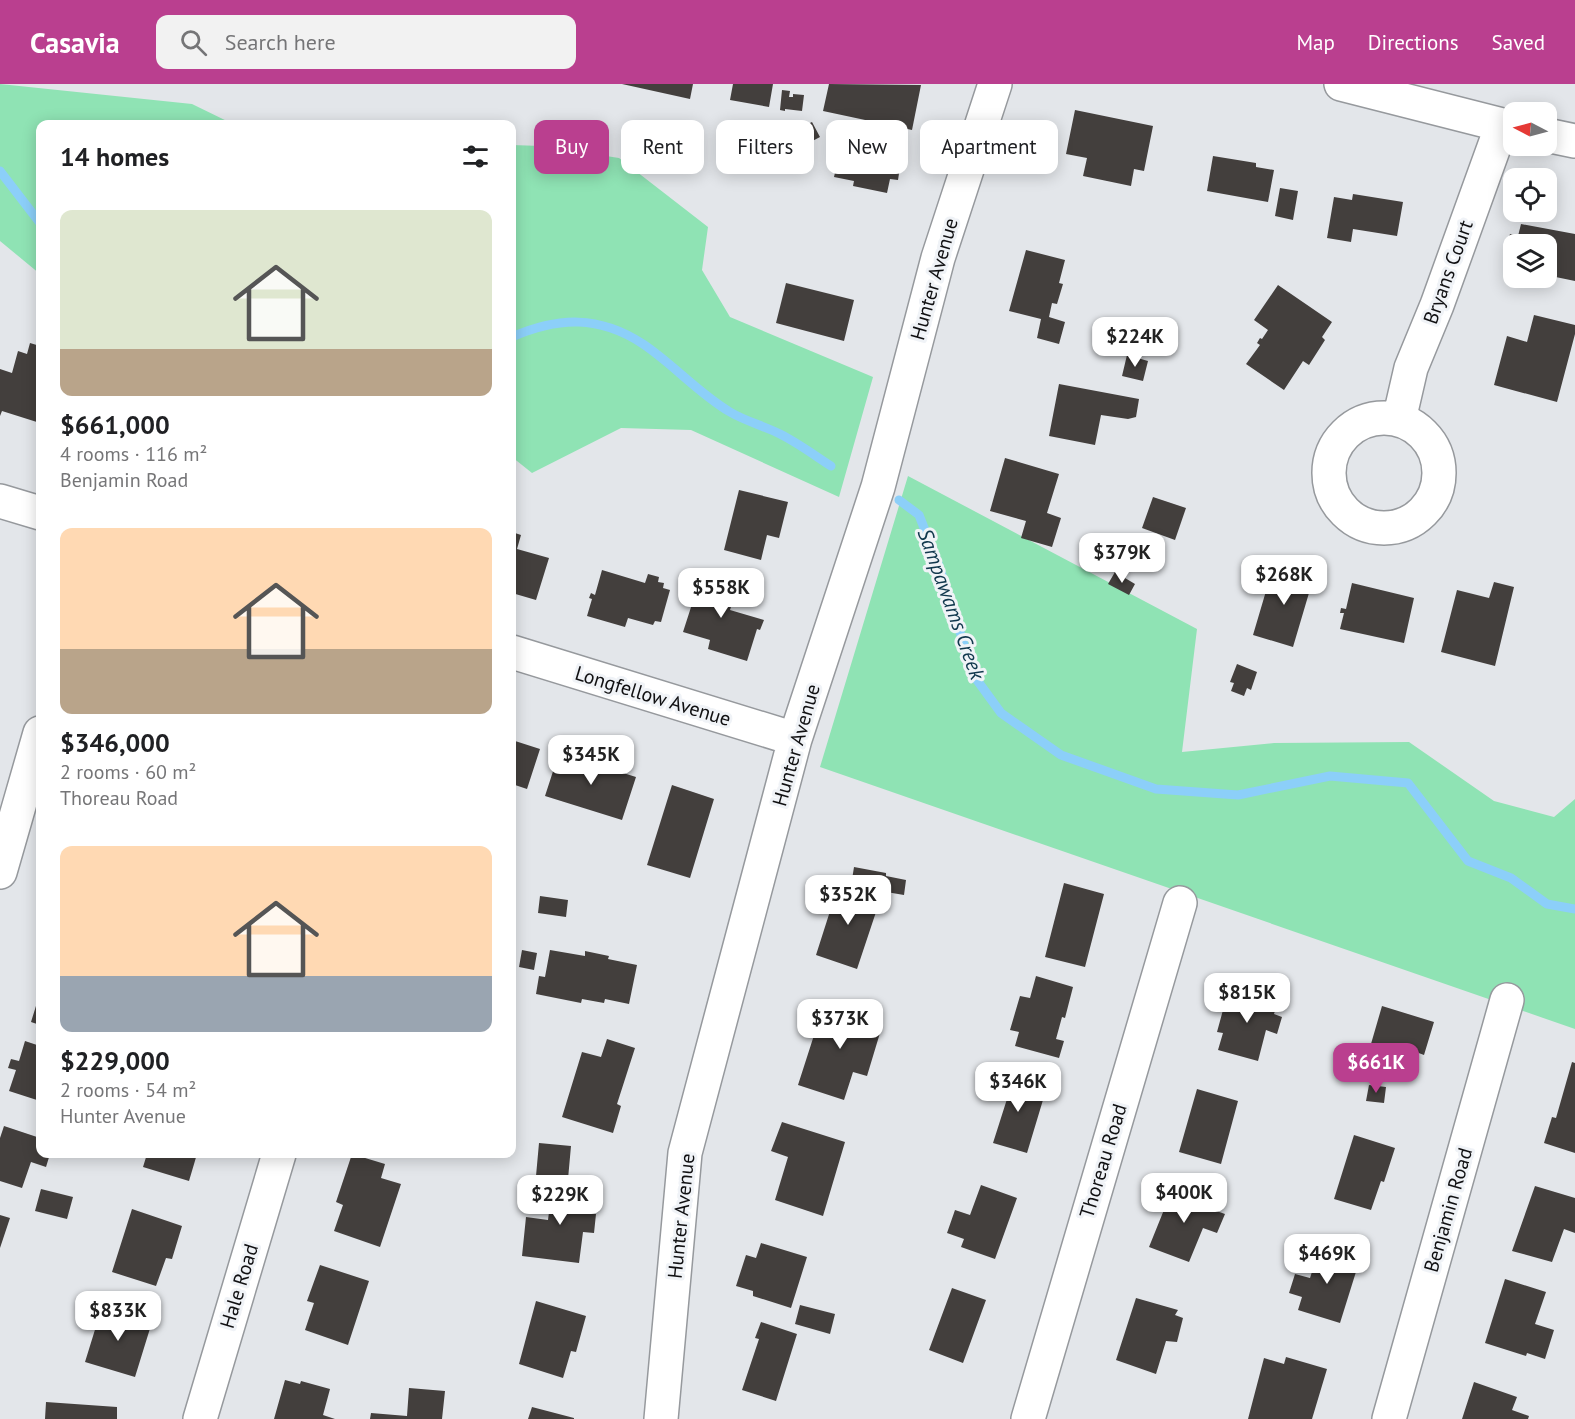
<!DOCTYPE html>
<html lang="en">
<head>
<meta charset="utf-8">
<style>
	body { margin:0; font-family:"PT Sans",sans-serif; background:#f2f2f2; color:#202124; height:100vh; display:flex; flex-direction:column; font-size:22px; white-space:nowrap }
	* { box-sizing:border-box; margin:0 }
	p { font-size:20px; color:#757577 }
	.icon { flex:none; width:33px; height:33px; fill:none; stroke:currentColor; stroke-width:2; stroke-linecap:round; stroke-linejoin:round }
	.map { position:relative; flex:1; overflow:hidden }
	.drawer { position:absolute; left:36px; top:36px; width:480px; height:1038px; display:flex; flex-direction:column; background:#fff; border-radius:12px; box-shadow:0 3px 15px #0003 }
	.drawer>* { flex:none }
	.top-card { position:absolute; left:534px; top:36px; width:570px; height:54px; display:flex; gap:12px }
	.needle { width:39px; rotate:276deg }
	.fabs { position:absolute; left:1503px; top:18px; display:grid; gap:12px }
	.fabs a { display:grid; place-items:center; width:54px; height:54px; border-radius:12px; background:#fff; box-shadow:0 3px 15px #0003; font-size:30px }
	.price { position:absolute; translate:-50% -51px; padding:0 14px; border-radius:12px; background:#fff; color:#222; font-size:20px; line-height:39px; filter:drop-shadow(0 2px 3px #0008) }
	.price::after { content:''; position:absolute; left:50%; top:36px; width:18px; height:14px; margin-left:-9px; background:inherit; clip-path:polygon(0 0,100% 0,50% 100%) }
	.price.current { background:#ba3f8f; color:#fff }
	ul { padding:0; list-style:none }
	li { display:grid; align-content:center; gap:12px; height:318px; padding:0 24px }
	li span { display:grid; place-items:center; height:186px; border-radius:12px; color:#555 }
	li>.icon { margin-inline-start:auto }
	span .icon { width:108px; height:108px; fill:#fffc; stroke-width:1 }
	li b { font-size:26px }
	h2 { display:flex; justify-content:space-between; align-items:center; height:72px; padding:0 24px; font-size:26px }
	.pill { padding:0 21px; border-radius:12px; background:#fff; box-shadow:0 3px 15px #0003; font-size:21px; line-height:54px }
	.pill.current { background:#ba3f8f; color:#fff }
	header { display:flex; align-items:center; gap:36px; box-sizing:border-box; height:84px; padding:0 30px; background:#ba3f8f; color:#fff }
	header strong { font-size:28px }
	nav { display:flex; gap:33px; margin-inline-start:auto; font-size:21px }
	.search { width:420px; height:54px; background:#f2f2f2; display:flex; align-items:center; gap:15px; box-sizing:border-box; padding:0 21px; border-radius:12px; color:#757577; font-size:22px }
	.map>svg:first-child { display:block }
	.green { fill:#8fe3b4 }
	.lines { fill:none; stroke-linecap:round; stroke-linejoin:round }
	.stream { stroke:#8ccff9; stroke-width:9 }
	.building { fill:#433f3d }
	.minor-casing { stroke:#96999d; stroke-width:36 }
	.minor { stroke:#fff; stroke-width:33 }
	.labels { text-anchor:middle; stroke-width:6; stroke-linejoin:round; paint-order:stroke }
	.street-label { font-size:20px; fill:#101012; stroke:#f0f3f7 }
	.water-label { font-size:21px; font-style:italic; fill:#11384d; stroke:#f0f3f7 }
</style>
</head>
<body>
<header>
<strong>Casavia</strong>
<div class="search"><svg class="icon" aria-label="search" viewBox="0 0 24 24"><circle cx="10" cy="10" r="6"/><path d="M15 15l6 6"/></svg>Search here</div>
<nav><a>Map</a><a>Directions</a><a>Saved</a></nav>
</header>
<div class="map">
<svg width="1575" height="1335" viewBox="0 0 1575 1335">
	<rect width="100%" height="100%" fill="#e3e6ea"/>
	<path class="green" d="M0 0 192 20 233 40H40V190L0 157Z
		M512 61 541 62 619 74 708 143 702 186 730 233 873 293 839 413 691 346 621 344 532 389 512 373Z
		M908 392 1197 545 1182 668 1274 659 1409 658 1494 717 1554 733 1575 715V945L820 683Z"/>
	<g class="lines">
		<path class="stream" d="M0 87 40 139
			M512 253C558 233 599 231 643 260 673 280 698 309 730 328 745 337 764 342 780 350 798 359 814 371 831 382
			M899 416 919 431 939 482 974 592 1001 629 1061 671 1156 705 1238 711 1330 692 1408 699 1468 777 1511 794 1547 820 1575 825"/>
	</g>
	<path class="building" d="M622 0H693L690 15Z
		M733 0H773L769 23 730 16Z
		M829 0 921 1 912 46 823 27Z
		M782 6 790 7 789 13H793V10L804 11 802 27 785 25V27L780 26Z
		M1075 26 1153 42 1144 87 1134 85 1131 102 1083 92 1087 74 1066 70Z
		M812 38 820 53 801 63 793 47Z
		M842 57 897 68 894 82 900 83 898 96 890 95 887 109 853 102 854 97 834 93Z
		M1213 72 1256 79V83L1274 86 1268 118 1207 107Z
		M1280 104 1298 107 1293 136 1275 132Z
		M1353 110 1403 118 1397 152 1353 145 1351 158 1327 154 1334 113 1352 116Z
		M1521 140 1575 150V197L1546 191V160H1516L1517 158 1508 156 1510 150 1518 152Z
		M1026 166 1065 176 1059 199 1063 200 1057 220 1052 219 1049 233 1065 238 1059 260 1037 254 1041 235 1009 227Z
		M786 199 854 216 844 257 776 239Z
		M1278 201 1332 238 1322 253 1325 256 1309 281 1303 277 1284 306 1246 280 1260 261 1257 259 1260 254 1262 255 1268 246 1254 236Z
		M1534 231 1575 241V250L1557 318 1494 301 1507 252 1527 258Z
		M30 259 40 262 38 271 40 272V285L37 295 40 296V339L2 327 0 332V285L12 289 18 267 27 270Z
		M1127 271 1148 277 1143 297 1122 292Z
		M1059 300 1139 315 1136 333 1128 335 1101 331 1095 361 1049 352Z
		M1005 374 1059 390 1047 429 1061 434 1052 463 1021 454 1026 437 990 427Z
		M739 406 788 418 779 454 767 451 761 476 724 466Z
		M1153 413 1186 424 1175 456 1142 444Z
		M512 448 521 451 517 465 549 474 536 516 512 509Z
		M1274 480 1314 492 1293 563 1253 551Z
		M602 486 645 499 648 490 659 493 658 498 664 499 663 504 670 506 661 538 655 537 653 541 628 534 625 543 587 532 592 515 589 514 591 509 595 511Z
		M1115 488 1135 500 1129 511 1108 500Z
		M702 489 727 497 726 501 737 504 730 526 764 536 760 546 757 545 747 577 708 565 710 556 683 548Z
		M1494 498 1514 503 1495 582 1441 568 1457 506 1489 514Z
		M1352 499 1414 514 1404 559 1340 545 1344 529H1340L1341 524 1346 525Z
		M1237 580 1257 588 1251 606 1247 604 1244 612 1231 607 1234 599 1230 598Z
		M512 656 540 665 527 705 512 700Z
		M559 669 636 693 622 736 545 712Z
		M672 701 714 715 690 794 647 781Z
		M854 783 886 789V792L906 796 904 811 851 802Z
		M839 799 881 813 857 885 816 871Z
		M1064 799 1104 810 1085 883 1045 873Z
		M540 812 568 816 566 833 538 829Z
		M522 866 537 869 534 886 519 883Z
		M550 866 585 872V867L609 872 608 875 637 881 629 920 605 915 604 919 582 915 581 919 536 910 539 892 545 893Z
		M1036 892 1073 903 1065 934 1062 933 1056 955 1064 957 1059 974 1015 962 1019 948 1010 946 1020 912 1030 914Z
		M1229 904 1278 917 1274 930 1282 933 1277 950 1266 946 1258 977 1218 966 1223 949 1217 948Z
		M40 909V941L31 938Z
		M825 917 865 930 864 933 883 939 867 992 853 988 844 1016 798 1001Z
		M1382 922 1434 938 1424 971 1416 968 1408 996 1364 984Z
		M607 955 635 964 617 1020 621 1022 613 1049 562 1033 582 968 601 973Z
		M25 957 40 962V1017L9 1007 16 986 8 984 11 975 19 977Z
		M1572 978 1575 979V1069L1544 1059 1552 1033 1556 1034Z
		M997 992 1046 1006 1027 1069 993 1059 1007 1015 991 1010Z
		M1369 1001 1386 1003 1384 1019 1366 1017Z
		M1197 1005 1238 1017 1221 1080 1179 1068Z
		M782 1038 845 1058 823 1132 775 1116 788 1073 771 1067Z
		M4 1042 40 1054V1070H50L46 1083 31 1078 22 1104 0 1097V1054Z
		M1354 1051 1395 1064 1384 1098 1381 1097 1371 1126 1334 1115Z
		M539 1059 571 1062 568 1095 536 1092Z
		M147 1070H197L189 1097 143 1083Z
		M352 1070 385 1080 381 1094 401 1100 380 1163 334 1147 343 1121 336 1118Z
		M553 1097 585 1102 582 1129 596 1130 594 1149 583 1148 579 1179 522 1172 526 1133 548 1136Z
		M981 1101 1017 1114 995 1175 961 1163 964 1155 947 1149 955 1126 970 1131Z
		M1174 1101 1211 1116 1208 1124 1225 1130 1217 1149 1203 1144 1189 1178 1149 1163Z
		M1535 1102 1575 1114V1149L1564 1145 1552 1178 1512 1167Z
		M41 1105 73 1113 67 1135 35 1127Z
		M132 1125 182 1142 172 1175 166 1174 156 1202 112 1188Z
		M0 1131 10 1134 0 1164Z
		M761 1159 807 1173 791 1224 753 1212V1207L736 1202 746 1171 756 1174Z
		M1320 1163 1360 1175 1340 1239 1298 1226 1302 1213 1289 1209 1295 1190 1310 1194Z
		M320 1181 369 1197 348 1261 305 1246 314 1219 307 1217Z
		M1505 1195 1546 1208 1535 1240 1554 1246 1545 1275 1527 1269 1526 1272 1485 1259Z
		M952 1204 986 1216 963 1279 929 1266Z
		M1136 1214 1178 1226 1175 1231 1183 1234 1177 1258 1166 1257 1156 1290 1116 1276Z
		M536 1217 586 1232 576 1268 571 1267 563 1294 519 1280Z
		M800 1221 835 1230 830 1250 795 1240Z
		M102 1223 152 1238 135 1293 85 1278Z
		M761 1238 797 1250 776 1317 742 1306 759 1255 755 1254Z
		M1286 1273 1327 1285 1312 1335H1248L1264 1274 1284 1280Z
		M285 1296 300 1300 301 1297 330 1305 323 1331 335 1335H274Z
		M1474 1298 1517 1313 1512 1326 1529 1332 1528 1335H1462Z
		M409 1304 445 1307 442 1335H370L371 1329 407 1332Z
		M46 1318 117 1323V1335H45Z
		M532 1323 574 1334V1335H528Z"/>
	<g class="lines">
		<g class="minor-casing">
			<path id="minor" d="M1341 0 1514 44
				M1546 51 1575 57
				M1329 389a55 55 0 1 1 110 0a55 55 0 1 1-110 0Z
				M1399 336 1411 284 1437 221 1502 41
				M0 417 40 429
				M512 568 795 655
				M0 788 40 649
				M200 1335 279 1070
				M661 1335 685 1069 795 655 878 403 938 174 995 0
				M1028 1335 1180 819
				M1389 1335 1507 916"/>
		</g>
		<use href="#minor" class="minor"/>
	</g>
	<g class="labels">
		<g class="street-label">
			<text transform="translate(1448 188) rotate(-70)" y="7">Bryans Court</text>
			<text transform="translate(934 195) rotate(-74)" y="7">Hunter Avenue</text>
			<text transform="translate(653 612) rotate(17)" y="7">Longfellow Avenue</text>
			<text transform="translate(796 661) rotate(-74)" y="7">Hunter Avenue</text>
			<text transform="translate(1103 1077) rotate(-73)" y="7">Thoreau Road</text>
			<text transform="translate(1448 1126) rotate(-74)" y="7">Benjamin Road</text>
			<text transform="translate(681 1132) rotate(-84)" y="7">Hunter Avenue</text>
			<text transform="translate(239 1202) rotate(-73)" y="7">Hale Road</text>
		</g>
		<g class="water-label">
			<text transform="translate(951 520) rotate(70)" y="7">Sampawams Creek</text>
		</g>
	</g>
</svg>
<div class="fabs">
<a><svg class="needle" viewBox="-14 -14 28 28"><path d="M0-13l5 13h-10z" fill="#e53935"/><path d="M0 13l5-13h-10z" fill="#757577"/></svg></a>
<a><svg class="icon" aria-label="locate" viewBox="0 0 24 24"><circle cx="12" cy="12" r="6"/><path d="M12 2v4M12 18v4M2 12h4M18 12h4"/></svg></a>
<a><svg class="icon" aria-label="layers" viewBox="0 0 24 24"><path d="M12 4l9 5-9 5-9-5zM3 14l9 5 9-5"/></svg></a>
</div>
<b class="price" style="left:1135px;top:284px">$224K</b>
<b class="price" style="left:1122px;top:500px">$379K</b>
<b class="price" style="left:1284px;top:522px">$268K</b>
<b class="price" style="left:721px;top:535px">$558K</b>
<b class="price" style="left:591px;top:702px">$345K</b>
<b class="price" style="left:848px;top:842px">$352K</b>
<b class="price" style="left:1247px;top:940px">$815K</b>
<b class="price" style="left:840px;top:966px">$373K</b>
<b class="price current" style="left:1376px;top:1010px">$661K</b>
<b class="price" style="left:1018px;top:1029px">$346K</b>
<b class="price" style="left:1184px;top:1140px">$400K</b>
<b class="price" style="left:560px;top:1142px">$229K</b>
<b class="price" style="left:1327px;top:1201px">$469K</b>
<b class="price" style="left:118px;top:1258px">$833K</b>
<div class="top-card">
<a class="pill current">Buy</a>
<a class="pill">Rent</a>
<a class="pill">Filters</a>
<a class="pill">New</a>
<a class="pill">Apartment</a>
</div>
<section class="drawer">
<h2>14 homes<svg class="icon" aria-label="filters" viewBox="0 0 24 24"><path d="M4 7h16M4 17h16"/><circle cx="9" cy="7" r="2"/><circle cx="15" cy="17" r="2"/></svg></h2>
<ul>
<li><span style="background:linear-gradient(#dfe7d0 75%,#b9a48a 0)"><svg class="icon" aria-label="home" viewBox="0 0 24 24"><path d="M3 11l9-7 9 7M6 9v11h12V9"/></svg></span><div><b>$661,000</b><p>4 rooms · 116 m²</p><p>Benjamin Road</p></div></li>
<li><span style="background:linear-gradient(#ffd9b3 65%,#b9a48a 0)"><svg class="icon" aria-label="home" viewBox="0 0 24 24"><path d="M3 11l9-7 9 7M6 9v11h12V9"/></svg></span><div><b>$346,000</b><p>2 rooms · 60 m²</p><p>Thoreau Road</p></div></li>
<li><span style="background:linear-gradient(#ffd9b3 70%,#9aa5b1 0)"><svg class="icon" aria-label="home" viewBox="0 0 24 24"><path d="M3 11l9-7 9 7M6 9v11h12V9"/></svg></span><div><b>$229,000</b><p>2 rooms · 54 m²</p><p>Hunter Avenue</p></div></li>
</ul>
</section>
</div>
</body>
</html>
